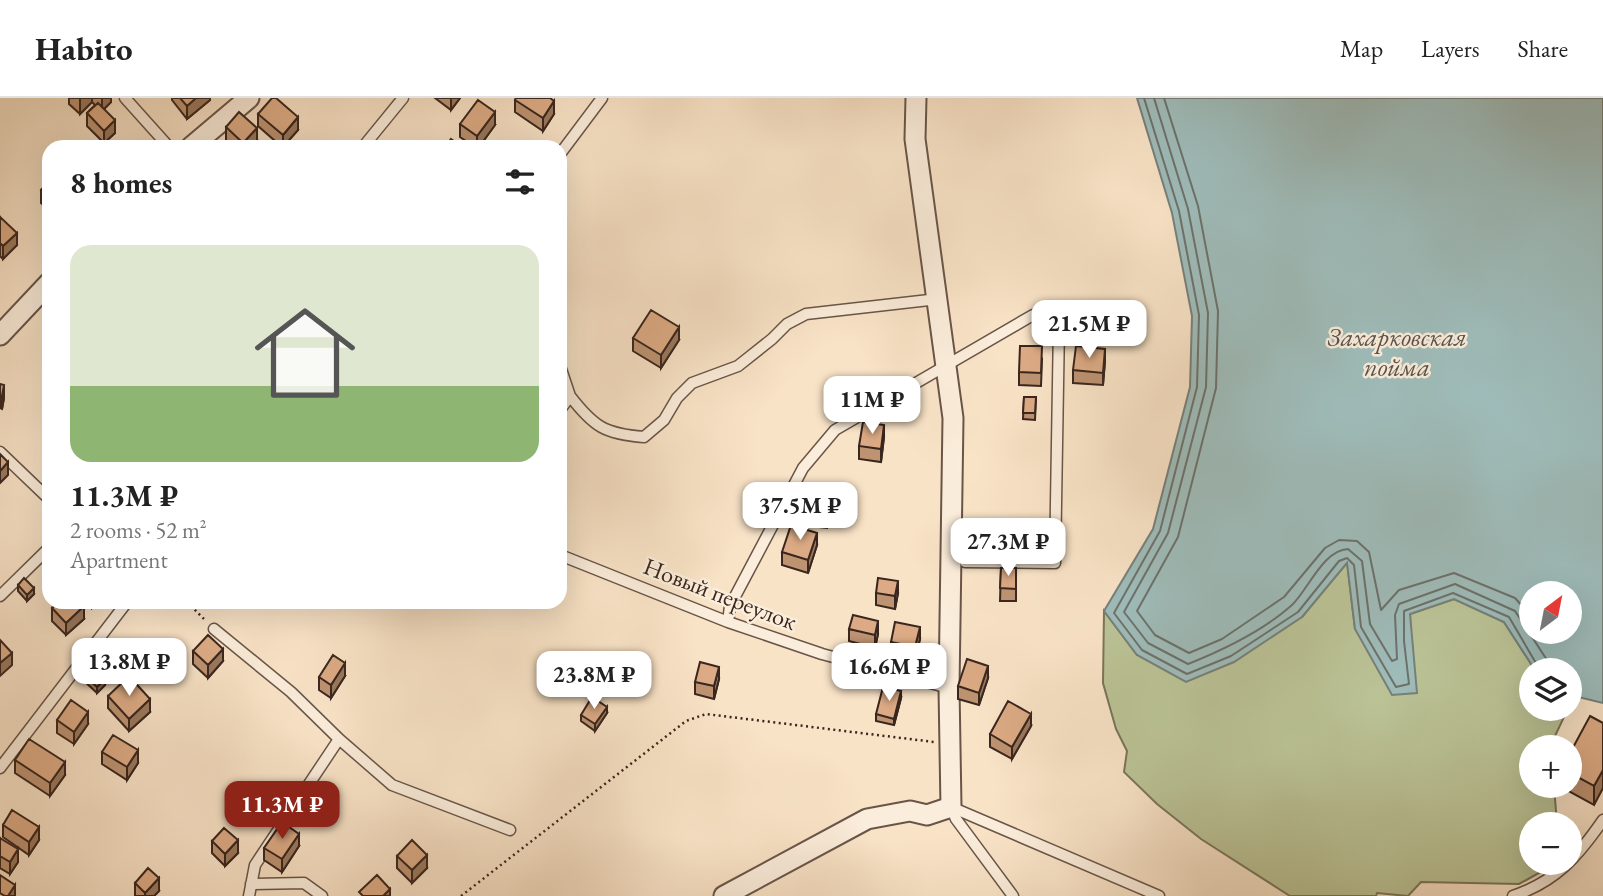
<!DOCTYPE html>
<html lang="en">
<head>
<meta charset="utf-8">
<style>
	body { margin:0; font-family:"EB Garamond",serif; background:#f6f6f6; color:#222; height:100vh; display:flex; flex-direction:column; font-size:26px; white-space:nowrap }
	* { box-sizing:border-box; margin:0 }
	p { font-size:23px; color:#767676 }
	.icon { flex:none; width:38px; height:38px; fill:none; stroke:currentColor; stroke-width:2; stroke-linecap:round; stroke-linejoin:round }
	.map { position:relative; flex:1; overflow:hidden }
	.panel { position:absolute; left:42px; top:42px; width:525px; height:469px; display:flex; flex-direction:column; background:#fff; border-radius:21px; box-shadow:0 7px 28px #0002 }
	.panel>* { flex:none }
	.needle { width:46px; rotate:32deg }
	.buttons { position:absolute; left:1519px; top:483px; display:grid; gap:14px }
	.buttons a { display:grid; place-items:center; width:63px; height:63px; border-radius:50%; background:#fff; box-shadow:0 7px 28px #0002; font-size:35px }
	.price { position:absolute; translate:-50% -60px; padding:0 16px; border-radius:14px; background:#fff; color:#222; font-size:23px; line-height:46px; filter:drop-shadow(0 2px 4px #0008) }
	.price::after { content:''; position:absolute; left:50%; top:42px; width:21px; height:16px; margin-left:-10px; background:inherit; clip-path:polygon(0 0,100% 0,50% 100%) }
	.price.selected { background:#8f2418; color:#fff }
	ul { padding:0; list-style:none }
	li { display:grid; align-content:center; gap:14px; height:371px; padding:0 28px }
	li+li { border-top:2px solid #e0e0e0 }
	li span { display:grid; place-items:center; height:217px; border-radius:21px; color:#555 }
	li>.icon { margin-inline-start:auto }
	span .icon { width:126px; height:126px; fill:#fffc; stroke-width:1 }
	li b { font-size:30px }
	h2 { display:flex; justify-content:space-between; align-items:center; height:84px; padding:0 28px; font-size:30px }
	header { display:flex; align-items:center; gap:42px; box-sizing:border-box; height:98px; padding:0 35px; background:#fff; border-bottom:2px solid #e0e0e0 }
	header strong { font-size:33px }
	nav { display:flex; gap:38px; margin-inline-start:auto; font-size:24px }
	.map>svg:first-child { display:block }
	.green { fill:#bbc497; stroke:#7a755a; stroke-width:2 }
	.water { fill:#9fbdbb; stroke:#76817c; stroke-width:2; fill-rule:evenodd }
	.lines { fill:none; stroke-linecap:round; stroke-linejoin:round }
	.shore { stroke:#6c726c; stroke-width:2 }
	.service-casing { stroke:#695548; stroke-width:13 }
	.minor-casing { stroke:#695548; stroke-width:23 }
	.path { stroke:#39261e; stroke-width:2.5; stroke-dasharray:2 3.5; stroke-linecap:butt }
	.service { stroke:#fbeddb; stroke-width:10 }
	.minor { stroke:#fbeddb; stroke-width:19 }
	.wall { fill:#bd9372; stroke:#39261e; stroke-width:2 }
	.shaded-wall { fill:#9a785d; stroke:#39261e; stroke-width:2 }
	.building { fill:#dcab85; stroke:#39261e; stroke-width:2 }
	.labels { text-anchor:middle; stroke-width:5; stroke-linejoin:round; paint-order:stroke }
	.street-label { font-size:24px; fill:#39261e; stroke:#fbeddb }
	.water-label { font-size:26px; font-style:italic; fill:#58534d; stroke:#fbeddb }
</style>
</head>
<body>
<header>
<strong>Habito</strong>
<nav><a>Map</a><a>Layers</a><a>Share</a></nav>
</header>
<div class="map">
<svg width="1603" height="798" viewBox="0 0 1603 798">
	<rect width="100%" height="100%" fill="#f9e3c7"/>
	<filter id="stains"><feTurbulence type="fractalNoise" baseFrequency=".00286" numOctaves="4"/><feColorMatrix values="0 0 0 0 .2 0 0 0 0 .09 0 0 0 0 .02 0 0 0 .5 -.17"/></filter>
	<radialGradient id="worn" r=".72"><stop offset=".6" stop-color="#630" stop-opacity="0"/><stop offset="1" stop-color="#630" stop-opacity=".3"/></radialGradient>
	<path class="green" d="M1347 464 1355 531 1411 542 1410 516 1454 501 1504 524 1535 572H1531V611H1560L1565 617 1554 640V649H1531V688H1554L1557 726H1531V765H1557L1519 786 1421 784 1408 798 1377 795 1376 798H1290L1201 741 1157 706 1124 674 1127 653 1116 631 1103 585 1104 513 1137 557 1302 519Z"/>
	<path class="water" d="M1137 0H1603V605L1570 597V572H1535L1504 524 1454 501 1410 516 1417 595 1392 597 1355 531 1347 465 1302 519 1234 564 1186 584 1137 557 1104 513 1153 431 1190 289 1192 218 1172 115ZM1531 495H1570V534H1531Z"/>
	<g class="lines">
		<path class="shore" d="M1144 0 1179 113 1199 217 1197 289 1160 433 1114 515 1142 552 1187 576 1231 558 1298 514 1339 463 1347 460 1354 467 1361 529 1396 589 1409 586 1404 543V513L1453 495 1509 519 1540 572
			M1154 0 1188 111 1208 215 1206 289 1168 435 1124 514 1148 545 1188 566C1223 552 1263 533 1292 507 1308 492 1323 452 1348 451L1362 463 1370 526 1392 563 1397 561 1395 517 1399 506 1455 486 1515 513 1547 562 1549 572
			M1164 0 1198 108 1218 213 1216 290 1178 439 1137 513 1155 537 1189 555 1222 541 1284 499 1325 450 1339 442 1357 443 1369 454 1381 512 1399 492 1454 475 1515 500 1531 518"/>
		<g class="service-casing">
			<path id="service" d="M125 0 169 49
				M363 49 403 0
				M560 56 602 0
				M560 268 570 298
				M560 312 570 298C594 329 605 336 644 339L664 322 677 300 692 285 738 268 772 241 787 226 806 216 938 201
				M0 354 49 401
				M560 457 728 524 822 556 949 590
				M0 498 49 450
				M728 524 730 508 803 370 835 332 1033 217H1043L1059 227 1055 465 965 464
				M214 531 291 594 339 641
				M0 670 127 504
				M951 709 1159 798
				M951 709 956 721 1013 798
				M251 786 304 785 322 798
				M249 798 255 767 339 641 392 687 510 732
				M1513 798C1557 783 1578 758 1603 722"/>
		</g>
		<g class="minor-casing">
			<path id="minor" d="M191 49 249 0
				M0 237 49 185
				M724 798 867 721 910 713 927 717 951 709 949 590 953 320 915 41 916 0"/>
		</g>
		<path class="path" d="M187 504 204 521
			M461 798 686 623 706 616 934 644"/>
		<use href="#service" class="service"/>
		<use href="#minor" class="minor"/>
	</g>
	<path class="wall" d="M69 0H111V4L104 11 115 35 104 45 87 28V15L95 7 92 4 80 16 69 6Z
		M172 0H210V2L187 21 172 2Z
		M435 0H460L451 12Z
		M515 2 554 16 543 33 515 14Z
		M258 16 298 32 282 49 258 28Z
		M460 26 495 27 479 49H475L460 39Z
		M226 29 257 42 251 49H234L226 42Z
		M49 84V112L41 105V92Z
		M0 119 17 147 3 161 0 158Z
		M633 240 679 242 661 270 633 253Z
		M1042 261 1041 288 1019 287V274Z
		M1105 263 1103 287 1073 285V272Z
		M0 286 4 300 2 311 0 310Z
		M1024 299H1036L1035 322 1023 321Z
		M884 339 881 364 859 361V348Z
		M801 414H828L827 430 801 427Z
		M817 447 808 475 782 467V454Z
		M1001 470H1016V503H1000Z
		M18 487 34 496 27 503 18 493Z
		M876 495H898L895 511 876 507Z
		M86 504H99L92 510Z
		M52 510 84 521 66 537 52 523Z
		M849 531 878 536 875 550 849 543Z
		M920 541 915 562 891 556V544Z
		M101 551 125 567 118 574 101 557Z
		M193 553 223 563 208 580 193 566Z
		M81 574 105 587 97 595 81 580Z
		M345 578 331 600 319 592V579Z
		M988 580 979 607 958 601V588Z
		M719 581 714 601 695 596V584Z
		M108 598 150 614 129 633 108 610Z
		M901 600 894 627 876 623V616Z
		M607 615 595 633 581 623V617Z
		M57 622 88 626 74 646 57 635Z
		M1603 625 1594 707 1561 689V688H1570V655Z
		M1031 628 1012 661 990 649V636Z
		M102 654 138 665 127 682 102 666Z
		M15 662 65 677 50 698 15 675Z
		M3 727 39 742 29 757 3 739Z
		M0 740 18 764 10 776 0 770Z
		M212 743 238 755 225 768 212 755Z
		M299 748 282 774 264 762V750Z
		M397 758 427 770 412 785 397 770Z
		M135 785 159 793 154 798H135Z"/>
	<path class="shaded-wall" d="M80 0H92V4L80 16Z
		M102 0H111V4L102 13Z
		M196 0H210V2L187 21V8Z
		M451 0H460L451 12Z
		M554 3V16L543 33V20Z
		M495 14V27L479 49H477V38Z
		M298 19V32L283 49V37Z
		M115 22V35L104 45V33Z
		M257 30V42L251 49H243V45Z
		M17 135V147L3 161V148Z
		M679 229V242L661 270V257Z
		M1105 251V263L1103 287V275Z
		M4 287V300L2 311V298Z
		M884 327V339L881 364V351Z
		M8 364V377L0 385V373Z
		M817 435V447L808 475V462Z
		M898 483V495L895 511V498Z
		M34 490V496L27 503V497Z
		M92 504H99L92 510Z
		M84 508V521L66 537V525Z
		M878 523V536L875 550V537Z
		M920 529V541L915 562V549Z
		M223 551V563L208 580V567Z
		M12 555V567L0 578V565Z
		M125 560V567L118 574V568Z
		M345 565V578L331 600V587Z
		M988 568V580L979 607V595Z
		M719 569V581L714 601V588Z
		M105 581V587L97 595V589Z
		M901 593V600L894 627V621Z
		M150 601V614L129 633V621Z
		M607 609V615L595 633V626Z
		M88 614V626L74 646V634Z
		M1031 616V628L1012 661V649Z
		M138 652V665L127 682V669Z
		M65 664V677L50 698V685Z
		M1603 672V690L1594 707V688Z
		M39 729V742L29 757V744Z
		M299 736V748L282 774V761Z
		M238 742V755L225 768V756Z
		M18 751V764L10 776V764Z
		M427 757V770L412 785V772Z
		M159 780V793L154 798H145V795Z
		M15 787V798H8Z
		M390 791V798H383Z"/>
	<path class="building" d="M180 0H196L187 8Z
		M272 0H276L298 19 283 37 258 16Z
		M516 0H550L554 3 543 20 515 2Z
		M478 2 495 14 477 38 460 26Z
		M98 5 115 22 104 33 87 15Z
		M239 14 257 30 243 45 226 29Z
		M451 41 462 49H445Z
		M49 84V100L41 92Z
		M0 119 17 135 3 148 0 145Z
		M651 212 679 229 661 257 633 240Z
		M1020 248H1042L1041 275 1019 274Z
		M1076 248 1105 251 1103 275 1073 272Z
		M0 286 4 287 2 298H0Z
		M1024 299H1036L1035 315H1023Z
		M863 324 884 327 881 351 859 348Z
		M0 356 8 364 0 373Z
		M802 398 828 401 827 417 801 414Z
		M791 427 817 435 808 462 782 454Z
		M1001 470H1016V491L1000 490Z
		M24 480 34 490 27 497 18 487Z
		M878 480 898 483 895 498 876 495Z
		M59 504H81L84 508 66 525 52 510Z
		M853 517 878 523 875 537 849 531Z
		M895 524 920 529 915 549 891 544Z
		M208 537 223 551 208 567 193 553Z
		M0 542 12 555 0 565Z
		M108 543 125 560 118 568 101 551Z
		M333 557 345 565 331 587 319 579Z
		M967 561 988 568 979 595 958 588Z
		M700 564 719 569 714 588 695 584Z
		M88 566 105 581 97 589 81 574Z
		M129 578 150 601 129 621 108 598Z
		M883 589 901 593 894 621 876 616Z
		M592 599 607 609 595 626 581 617Z
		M71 602 88 614 74 634 57 622Z
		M1008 603 1031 616 1012 649 990 636Z
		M1590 618 1603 625V672L1594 688 1570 675V655Z
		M113 637 138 652 127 669 102 654Z
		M29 641 65 664 50 685 15 662Z
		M12 712 39 729 29 744 3 727Z
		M282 724 299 736 282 761 264 750Z
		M224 730 238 742 225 756 212 743Z
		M0 740 18 751 10 764 0 758Z
		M412 742 427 757 412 772 397 758Z
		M148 770 159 780 145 795 135 785Z
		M0 777 15 787 8 798H5L0 795Z
		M377 777 390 791 383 798H363L359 794Z"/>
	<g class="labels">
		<g class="street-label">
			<text transform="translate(720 496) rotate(21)" y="8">Новый переулок</text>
		</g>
		<g class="water-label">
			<text x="1397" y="248">Захарковская<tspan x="1397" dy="30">пойма</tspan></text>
		</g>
	</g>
	<rect width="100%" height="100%" filter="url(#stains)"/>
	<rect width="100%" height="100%" fill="url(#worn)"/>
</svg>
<div class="buttons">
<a><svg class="needle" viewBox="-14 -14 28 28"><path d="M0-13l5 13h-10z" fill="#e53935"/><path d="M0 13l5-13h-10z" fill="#767676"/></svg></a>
<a><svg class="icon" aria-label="layers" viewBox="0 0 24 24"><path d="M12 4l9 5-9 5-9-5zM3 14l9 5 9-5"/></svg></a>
<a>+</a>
<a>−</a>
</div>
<b class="price" style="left:1089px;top:262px">21.5M ₽</b>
<b class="price" style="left:872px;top:338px">11M ₽</b>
<b class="price" style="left:800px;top:444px">37.5M ₽</b>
<b class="price" style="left:1008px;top:480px">27.3M ₽</b>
<b class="price" style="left:129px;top:600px">13.8M ₽</b>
<b class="price" style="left:889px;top:605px">16.6M ₽</b>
<b class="price" style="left:594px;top:613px">23.8M ₽</b>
<b class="price selected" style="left:282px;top:743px">11.3M ₽</b>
<section class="panel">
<h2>8 homes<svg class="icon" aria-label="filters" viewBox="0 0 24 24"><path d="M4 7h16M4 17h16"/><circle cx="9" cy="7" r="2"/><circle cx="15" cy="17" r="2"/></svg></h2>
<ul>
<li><span style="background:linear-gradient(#dfe7d0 65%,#8fb573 0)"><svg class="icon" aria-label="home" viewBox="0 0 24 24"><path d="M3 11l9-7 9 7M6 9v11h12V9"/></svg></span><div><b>11.3M ₽</b><p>2 rooms · 52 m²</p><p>Apartment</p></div></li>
</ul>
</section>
</div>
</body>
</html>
